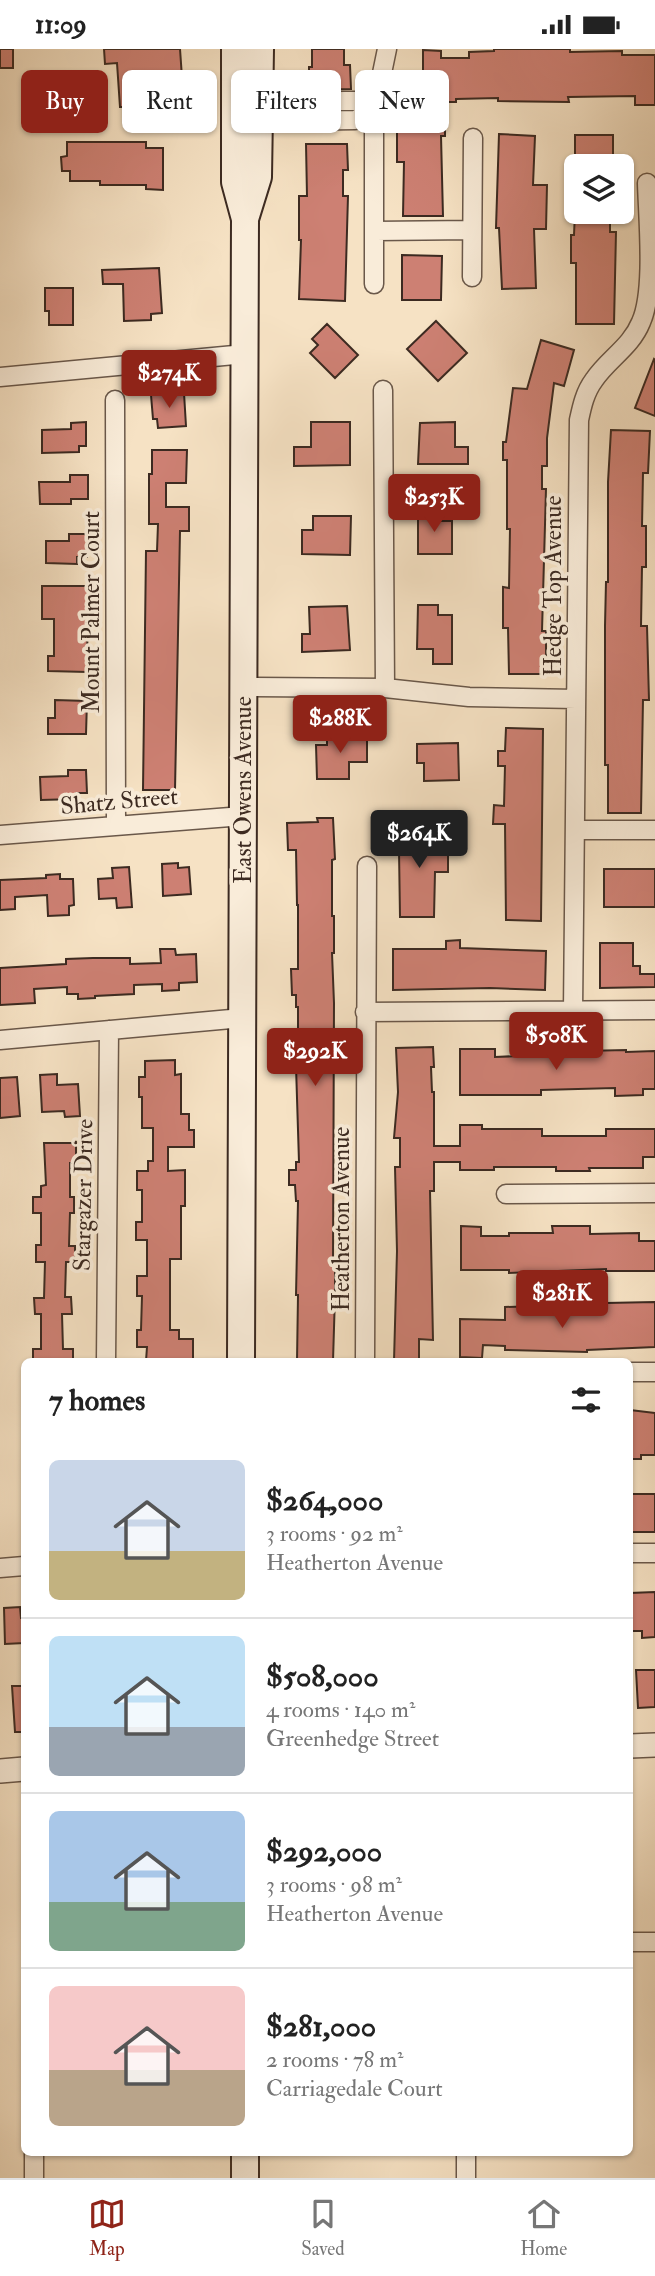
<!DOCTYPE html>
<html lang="en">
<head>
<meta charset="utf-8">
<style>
	body { margin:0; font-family:"IM FELL Double Pica",serif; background:#f6f6f6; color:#222; height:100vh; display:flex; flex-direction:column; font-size:26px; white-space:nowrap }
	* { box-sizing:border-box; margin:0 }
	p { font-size:23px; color:#767676 }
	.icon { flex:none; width:38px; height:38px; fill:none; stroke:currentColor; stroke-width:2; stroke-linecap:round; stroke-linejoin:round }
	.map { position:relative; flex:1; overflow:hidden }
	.details { position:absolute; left:21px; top:1309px; width:612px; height:798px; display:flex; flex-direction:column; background:#fff; border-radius:10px; box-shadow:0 2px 5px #0004 }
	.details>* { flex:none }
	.hud { position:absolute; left:21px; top:21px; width:614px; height:63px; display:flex; gap:14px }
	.controls { position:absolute; left:564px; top:105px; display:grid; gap:14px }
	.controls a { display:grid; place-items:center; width:70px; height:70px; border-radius:10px; background:#fff; box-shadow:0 2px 5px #0004; font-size:35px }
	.price { position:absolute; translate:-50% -60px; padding:0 16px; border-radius:7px; background:#8f2418; color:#fff; font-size:23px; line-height:46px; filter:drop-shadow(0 2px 4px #0008) }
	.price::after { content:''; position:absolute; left:50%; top:42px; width:21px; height:16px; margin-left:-10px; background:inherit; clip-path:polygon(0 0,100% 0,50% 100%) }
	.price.on { background:#222; color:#fff }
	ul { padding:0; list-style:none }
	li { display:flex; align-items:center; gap:21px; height:175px; padding:0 28px }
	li+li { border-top:2px solid #e0e0e0 }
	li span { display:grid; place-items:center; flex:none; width:196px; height:140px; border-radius:10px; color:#555 }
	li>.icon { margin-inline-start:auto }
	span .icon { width:84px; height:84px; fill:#fffc; stroke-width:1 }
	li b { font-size:30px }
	h2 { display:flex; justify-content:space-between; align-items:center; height:84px; padding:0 28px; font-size:30px }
	.chip { padding:0 24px; border-radius:10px; background:#fff; box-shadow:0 2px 5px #0004; font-size:24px; line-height:63px }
	.chip.on { background:#8f2418; color:#fff }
	.status { display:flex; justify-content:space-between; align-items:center; height:49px; padding:0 35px; background:#fff; direction:ltr }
	.status svg { height:19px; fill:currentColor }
	.menu { display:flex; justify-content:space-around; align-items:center; height:98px; border-top:2px solid #e0e0e0; background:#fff; font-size:19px; color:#767676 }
	.menu a { display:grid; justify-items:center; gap:4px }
	.menu .on { color:#8f2418 }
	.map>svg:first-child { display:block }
	.building { fill:#cd8073; stroke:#3c2a21; stroke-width:2 }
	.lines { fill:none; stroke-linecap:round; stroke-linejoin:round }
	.minor-casing { stroke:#6a584a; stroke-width:21 }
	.tertiary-casing { stroke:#6a584a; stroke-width:26 }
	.secondary-casing { stroke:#3c2a21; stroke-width:30 }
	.minor { stroke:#f9ecd9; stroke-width:18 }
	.tertiary { stroke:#f9ecd9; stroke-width:23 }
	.secondary { stroke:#f9ecd9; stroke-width:26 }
	.labels { text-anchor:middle; stroke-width:7; stroke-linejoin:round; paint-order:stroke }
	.street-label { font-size:24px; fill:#3c2a21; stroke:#f9ecd9 }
</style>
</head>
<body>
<div class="status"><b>11:09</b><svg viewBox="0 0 49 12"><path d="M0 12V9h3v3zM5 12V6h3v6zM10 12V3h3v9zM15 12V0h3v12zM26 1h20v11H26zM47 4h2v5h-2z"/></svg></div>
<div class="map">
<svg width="655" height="2129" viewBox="0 0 655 2129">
	<rect width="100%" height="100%" fill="#f6e2c4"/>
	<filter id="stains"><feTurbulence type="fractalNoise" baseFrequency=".00286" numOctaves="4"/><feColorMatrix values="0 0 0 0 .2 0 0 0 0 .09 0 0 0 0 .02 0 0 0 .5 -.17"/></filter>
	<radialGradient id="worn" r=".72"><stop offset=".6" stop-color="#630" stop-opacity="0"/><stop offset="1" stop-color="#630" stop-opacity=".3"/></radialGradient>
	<path class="building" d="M0 0H13V19H0Z
		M104 0H180L184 57H173V67L124 71 123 58H120L117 14 105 15Z
		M312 0H344V16H350L351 40 309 41V18H312Z
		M494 0H570V3L622 2V6H655V56H635V47L568 48 569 53 498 52V49L456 50V53H445V87H441L443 167H403L404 113H397V69H412V27H423V1L441 2V9H469V3L494 2Z
		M56 43 57 59 64 58 65 75 48 76V82H36L34 44Z
		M499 85 535 87 533 136H547L546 180H534L536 239 502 240 499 179H496Z
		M575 86H613V117H575Z
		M67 93H146V99H163V141L146 140V136H100V132H70V122H62L61 108 67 107Z
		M306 95H347L348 121H343V147H348L345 252 299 250 301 191H299V147H307Z
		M575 163H610V183H616L614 275H576V214H571V186H574Z
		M402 206 442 207 441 251H402Z
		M159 219 162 264 151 265V271L124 272 123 235H103L102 221Z
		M45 239H73V276H49V262H45Z
		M436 272 467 304 438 332 407 300Z
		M327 275 358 306 335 329 310 304 318 296 312 290Z
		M541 291 574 301 564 337 554 334 547 389V417H542V440H546L542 582H546V625H509L508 579H503V538L509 539 510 480H507V411H503V393H506L513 339 527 340Z
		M654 310 655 311V367L635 359Z
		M184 344 186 377 158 379 157 370H153L151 346Z
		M86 373V397H79V403L42 404V381L71 380V374Z
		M311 373H350V416L294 417V398H311Z
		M455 373V398H468V415H418L420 374Z
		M611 381 650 382 648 424H643L642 477H646V518H642L641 577H647L649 651H643L641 764H608V716H605V577L606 533H608V433Z
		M152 401H187L186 434H166V458H189V482H180L175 741H143L146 502H157L158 475H149V425H152Z
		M70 426H88V450H71V455H40L39 433H70Z
		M418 461H438V472H452V505H418Z
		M313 467H351L350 506 302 505V481H313Z
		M69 485H87V508H77V515L46 514V492H69Z
		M42 537H88L87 623 48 622V607H54V570H42Z
		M418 556H438V566H452V615H433V600H417Z
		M347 557 350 601 302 603V585H310L309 558Z
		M55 651 87 652 86 685H48V669H55Z
		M506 679 543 680 541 872 506 871 505 775H493L494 756 504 757 505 717H498V702H505Z
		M327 685H367V713H349V730H317L316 696H327Z
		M458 694 459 731 424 732V714H417V695Z
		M68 721H86L87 744H76V750L41 751 40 728 68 727Z
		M317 769H333L335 810 332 811V867H334V904H332L334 954 333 1213H335V1246L333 1312H297L298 1246H296L298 1152H296L295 1136H289V1121H296V1113H299L296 1017H298V958H296V946H292L291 920H298V856H297L296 801H288L287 774 318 773Z
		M401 778 440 779 439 805H448V823H435L434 868H400L399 801Z
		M178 814V819L189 818 191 845 163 847 162 815Z
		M129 818 132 858 117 859 116 849 99 850 98 830 113 829 112 819Z
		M604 820H655V858H604Z
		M60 825V830H73L74 856 69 857V866L48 867 47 846 15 848V860L0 861V831L46 829V826Z
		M460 891V899L546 902 545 941 490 939 393 941V900H446V892Z
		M600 894H633V917H640V925H655V938L600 939Z
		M160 900H175L176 906 196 905 197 933 179 934V941L162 942V935L134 936V945L95 947V949L78 950V945H67V938L34 940 35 954 0 956V919L66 915V910L93 909H130V915L161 914Z
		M433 998 434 1018H431L432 1043H434V1097H460V1076H482V1080H542V1087H606V1080H655V1108H643V1119H589L590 1122H556V1118H494V1121H460V1113H434V1142H430L433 1291 419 1290V1312H394L397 1202 395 1118H400V1089H394L398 1043 396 999Z
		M460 1000H495V1008L519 1007V1001H540V1003L626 1001V1003L655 1002V1040H643V1046L615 1047V1039L541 1041V1046H460Z
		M175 1011V1026L181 1025V1065H189V1081H194V1098H168V1122L185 1121V1157H181V1210H170V1281H179V1290H193V1312H146L147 1298H137V1281H141L142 1247H137V1227H147V1191H136V1173H142V1141H137V1122H148V1112H153V1079H142V1048H139V1028H145V1012Z
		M57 1025V1036L78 1035 80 1067 65 1068 64 1062 42 1063 40 1026Z
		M17 1028 20 1067 0 1069V1029Z
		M44 1094H76V1114H70V1148H74V1164H70L69 1197H75V1213H66L65 1248H71L72 1265H62L63 1300H73V1312H33V1300H41V1265H35L34 1249H44L45 1213H36V1196H41V1164H33V1148H41V1137L46 1136Z
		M461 1177 481 1178V1187H509V1184H553L552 1177H590V1185L639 1184V1192H655V1222H606V1220L509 1224V1221H461Z
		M655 1253V1298L587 1301V1303L505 1301V1297L483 1296 482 1309 460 1308V1270L505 1271V1258L538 1257V1265L597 1266V1263H606V1254Z
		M630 1361 655 1364V1406H641V1410H630Z
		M630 1445H655V1483H630Z
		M655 1543V1588L642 1589V1582H630V1544Z
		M20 1558 21 1569H24V1594L5 1595 4 1559Z
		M636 1621H655V1658L638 1659Z
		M12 1637H24V1683H15Z"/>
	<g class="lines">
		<g class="minor-casing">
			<path id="minor" d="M259 63 286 53 345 52H356L374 63
				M259 63 286 72 355 71 374 63
				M375 182 472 181
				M472 228 473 89
				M374 235V63L387 0
				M0 328 245 305
				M383 341 385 639
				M115 351 116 776
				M244 638 385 639 469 648 576 650
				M575 781H655
				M0 786 243 767
				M573 962 579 371C582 357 585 343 594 331 608 310 631 298 641 273 655 242 648 170 647 134
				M365 963 655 961
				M0 991 242 969
				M506 1145 655 1144
				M106 1312 109 981
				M365 1312 367 817
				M630 1323H655
				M630 1504H655
				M0 1519 24 1517
				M630 1893H655
				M34 2104V2129
				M466 2104V2129"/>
		</g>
		<g class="tertiary-casing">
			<path id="tertiary" d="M630 1697 655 1696
				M0 1722 24 1720"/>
		</g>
		<g class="secondary-casing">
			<path id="secondary" d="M235 0V133L245 170 241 1312
				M245 170 258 128 260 0
				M245 2104V2129"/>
		</g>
		<use href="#minor" class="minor"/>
		<use href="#tertiary" class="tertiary"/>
		<use href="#secondary" class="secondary"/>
	</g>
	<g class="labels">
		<g class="street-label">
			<text transform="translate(553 537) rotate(-90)" y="8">Hedge Top Avenue</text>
			<text transform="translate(91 563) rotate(-90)" y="8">Mount Palmer Court</text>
			<text transform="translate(243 741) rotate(-90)" y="8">East Owens Avenue</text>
			<text transform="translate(119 752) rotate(-5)" y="8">Shatz Street</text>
			<text transform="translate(83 1146) rotate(-89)" y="8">Stargazer Drive</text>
			<text transform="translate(341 1170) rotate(-90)" y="8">Heatherton Avenue</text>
		</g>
	</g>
	<rect width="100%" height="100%" filter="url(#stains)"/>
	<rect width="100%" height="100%" fill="url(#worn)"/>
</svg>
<div class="controls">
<a><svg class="icon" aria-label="layers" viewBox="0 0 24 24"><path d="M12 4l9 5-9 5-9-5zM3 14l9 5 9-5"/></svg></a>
</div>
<b class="price" style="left:169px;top:361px">$274K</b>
<b class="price" style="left:434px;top:485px">$253K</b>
<b class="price" style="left:340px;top:706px">$288K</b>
<b class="price on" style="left:419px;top:821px">$264K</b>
<b class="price" style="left:556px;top:1023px">$508K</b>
<b class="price" style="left:315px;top:1039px">$292K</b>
<b class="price" style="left:562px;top:1281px">$281K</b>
<div class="hud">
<a class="chip on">Buy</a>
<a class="chip">Rent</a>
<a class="chip">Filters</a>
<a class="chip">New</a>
</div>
<section class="details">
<h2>7 homes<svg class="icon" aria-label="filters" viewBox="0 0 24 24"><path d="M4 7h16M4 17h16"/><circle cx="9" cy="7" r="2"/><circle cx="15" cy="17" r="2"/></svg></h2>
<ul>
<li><span style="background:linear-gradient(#c9d6e8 65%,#c2b280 0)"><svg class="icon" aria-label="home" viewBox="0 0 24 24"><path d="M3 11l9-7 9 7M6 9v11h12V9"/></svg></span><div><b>$264,000</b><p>3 rooms · 92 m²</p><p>Heatherton Avenue</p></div></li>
<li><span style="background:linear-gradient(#bfe0f5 65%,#9aa5b1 0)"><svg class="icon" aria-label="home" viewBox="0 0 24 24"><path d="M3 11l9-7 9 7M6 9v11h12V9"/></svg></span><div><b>$508,000</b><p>4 rooms · 140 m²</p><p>Greenhedge Street</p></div></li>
<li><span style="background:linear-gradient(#a9c7e8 65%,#7fa58c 0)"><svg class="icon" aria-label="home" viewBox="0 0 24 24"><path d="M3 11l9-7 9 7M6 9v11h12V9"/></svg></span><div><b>$292,000</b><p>3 rooms · 98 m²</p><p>Heatherton Avenue</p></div></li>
<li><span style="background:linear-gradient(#f6c9c9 60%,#b9a48a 0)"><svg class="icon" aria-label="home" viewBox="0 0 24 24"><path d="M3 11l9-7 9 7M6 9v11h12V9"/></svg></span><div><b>$281,000</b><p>2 rooms · 78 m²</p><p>Carriagedale Court</p></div></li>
</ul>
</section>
</div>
<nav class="menu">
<a class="on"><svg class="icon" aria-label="map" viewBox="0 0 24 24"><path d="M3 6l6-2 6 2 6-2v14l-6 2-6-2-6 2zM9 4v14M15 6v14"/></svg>Map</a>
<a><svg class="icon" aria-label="saved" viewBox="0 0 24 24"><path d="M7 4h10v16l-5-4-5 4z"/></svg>Saved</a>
<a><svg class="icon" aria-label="home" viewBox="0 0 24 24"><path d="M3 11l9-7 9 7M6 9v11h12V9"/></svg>Home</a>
</nav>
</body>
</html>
